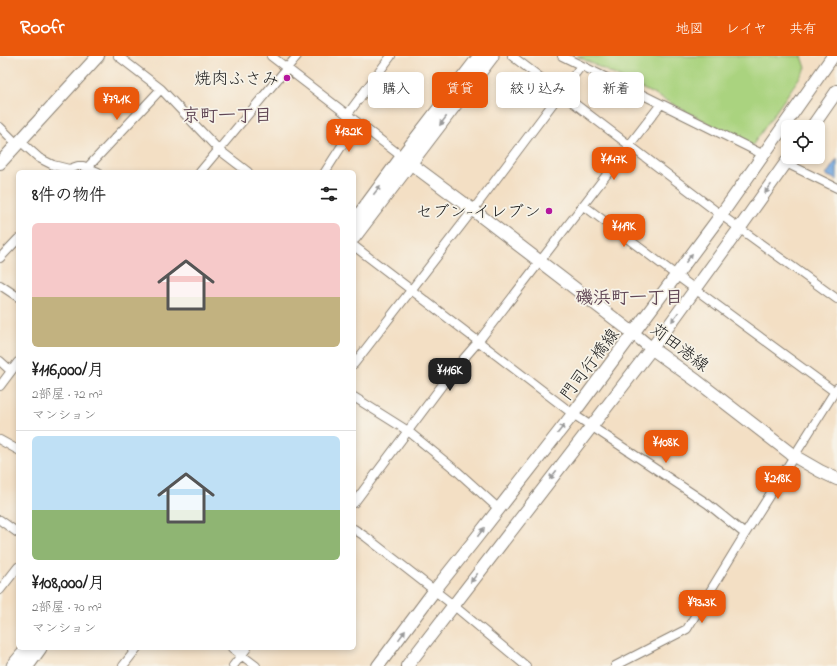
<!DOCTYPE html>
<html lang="ja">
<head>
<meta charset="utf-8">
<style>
	body { margin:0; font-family:"Indie Flower","Klee One",sans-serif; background:#f2f2f2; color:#222; height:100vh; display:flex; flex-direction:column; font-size:15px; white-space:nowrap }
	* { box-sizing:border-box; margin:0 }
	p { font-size:13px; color:#767676 }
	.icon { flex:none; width:22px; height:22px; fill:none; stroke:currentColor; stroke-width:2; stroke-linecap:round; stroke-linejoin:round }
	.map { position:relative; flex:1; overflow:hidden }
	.side { position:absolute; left:16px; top:114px; width:340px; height:480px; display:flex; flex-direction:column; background:#fff; border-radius:6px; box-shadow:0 2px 6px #0003 }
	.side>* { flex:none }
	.top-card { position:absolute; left:368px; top:16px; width:380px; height:36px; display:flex; gap:8px }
	.tools { position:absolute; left:781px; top:64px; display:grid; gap:8px }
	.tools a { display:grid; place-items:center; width:44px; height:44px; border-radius:6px; background:#fff; box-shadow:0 2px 6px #0003; font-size:20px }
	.price { position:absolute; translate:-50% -34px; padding:0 9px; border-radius:8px; background:#ea580c; color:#fff; font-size:13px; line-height:26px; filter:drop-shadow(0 1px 2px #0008) }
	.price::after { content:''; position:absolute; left:50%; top:24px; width:12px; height:9px; margin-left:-6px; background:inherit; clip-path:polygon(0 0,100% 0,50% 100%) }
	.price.active { background:#222; color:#fff }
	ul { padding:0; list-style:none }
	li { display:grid; align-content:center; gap:8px; height:212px; padding:0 16px }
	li+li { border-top:1px solid #e0e0e0 }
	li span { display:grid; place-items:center; height:124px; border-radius:6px; color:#555 }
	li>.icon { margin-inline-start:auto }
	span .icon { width:72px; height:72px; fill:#fffc; stroke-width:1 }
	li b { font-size:17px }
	h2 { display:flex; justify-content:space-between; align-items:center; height:48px; padding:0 16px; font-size:17px }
	.pill { padding:0 14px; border-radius:6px; background:#fff; box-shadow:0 2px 6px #0003; font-size:14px; line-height:36px }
	.pill.active { background:#ea580c; color:#fff }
	header { display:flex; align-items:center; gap:24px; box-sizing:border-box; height:56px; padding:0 20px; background:#ea580c; color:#fff }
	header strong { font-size:19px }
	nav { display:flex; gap:22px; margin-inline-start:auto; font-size:14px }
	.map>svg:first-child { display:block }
	.green { fill:#aad37f; stroke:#63784e }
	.water { fill:#71a5de; stroke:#46607d }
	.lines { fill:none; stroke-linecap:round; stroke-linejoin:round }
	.minor-casing { stroke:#887e70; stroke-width:10 }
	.primary-casing { stroke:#887e70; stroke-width:14 }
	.trunk-casing { stroke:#887e70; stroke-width:15 }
	.minor { stroke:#fff; stroke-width:8 }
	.primary { stroke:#fff; stroke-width:12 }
	.trunk { stroke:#fff; stroke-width:13 }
	.oneway { fill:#999 }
	.poi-dot { fill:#b5179e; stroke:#f7f3e8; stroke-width:1.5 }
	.labels { text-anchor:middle; stroke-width:3.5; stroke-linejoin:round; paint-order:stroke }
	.poi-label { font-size:17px; fill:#1c1c1c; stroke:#f7f3e8; text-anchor:end }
	.street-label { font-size:17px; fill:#1c1c1c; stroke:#f7f3e8 }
	.neighbourhood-label { font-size:18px; font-weight:bold; fill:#604655; stroke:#f7f3e8 }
</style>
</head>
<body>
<header>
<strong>Roofr</strong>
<nav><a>地図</a><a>レイヤ</a><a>共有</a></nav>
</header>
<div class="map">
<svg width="837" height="610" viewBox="0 0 837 610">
	<rect width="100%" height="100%" fill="#f7f3e8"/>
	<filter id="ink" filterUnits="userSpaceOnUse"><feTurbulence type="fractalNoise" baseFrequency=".025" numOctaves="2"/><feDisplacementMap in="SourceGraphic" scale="8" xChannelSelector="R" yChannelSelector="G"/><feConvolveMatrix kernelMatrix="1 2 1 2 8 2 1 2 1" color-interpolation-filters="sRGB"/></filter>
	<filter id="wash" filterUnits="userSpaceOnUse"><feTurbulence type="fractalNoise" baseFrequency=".012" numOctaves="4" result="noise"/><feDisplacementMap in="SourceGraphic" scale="16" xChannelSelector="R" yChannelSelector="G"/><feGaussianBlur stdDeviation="0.9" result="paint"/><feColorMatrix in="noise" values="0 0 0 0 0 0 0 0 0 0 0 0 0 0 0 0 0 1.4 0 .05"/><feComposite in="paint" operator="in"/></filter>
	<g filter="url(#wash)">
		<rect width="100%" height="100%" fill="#f3dfc4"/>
		<path class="green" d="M577 0H802L806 12 752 90 659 41Z"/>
		<path class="water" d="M837 103V124L826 119Z"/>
	</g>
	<g filter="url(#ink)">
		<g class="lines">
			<g class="minor-casing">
				<path id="minor" d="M118 0 161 33 218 93 248 116
					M271 0 405 103
					M512 0 721 159 837 243
					M562 0 613 25 617 26 764 99
					M347 59 391 0
					M0 71 17 88
					M20 85 39 102 53 109 69 113 78 110H83L98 116
					M786 107 837 132
					M87 112 161 33
					M200 116 297 0
					M325 116 357 66
					M583 149 676 219 835 336
					M354 190 573 358 708 448 745 478
					M0 202 18 183
					M0 229 18 241
					M0 305 11 315
					M354 308 473 154 581 10
					M0 330 18 306
					M354 341 408 375 457 415 499 453
					M0 384 18 394
					M354 447 452 316 478 286 661 48
					M0 464 18 477
					M354 473 366 481 453 549 526 610
					M0 534 18 511
					M232 592 256 610
					M123 610 137 592
					M233 610 247 592
					M615 610 687 573 745 478 837 332"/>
			</g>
			<g class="primary-casing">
				<path id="primary" d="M812 71 837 35
					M0 107 98 0
					M410 107 473 154 633 277 651 292 697 325 794 400 820 415 837 423
					M378 610 434 535 473 486 573 358 721 159 833 0
					M407 610 665 275 739 173 790 101"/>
			</g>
			<g class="trunk-casing">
				<path id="trunk" d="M354 166 402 101 480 0
					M354 181 492 0
					M13 610 28 592
					M27 610 40 592"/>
			</g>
			<use href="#minor" class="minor"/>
			<use href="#primary" class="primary"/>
			<use href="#trunk" class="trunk"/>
		</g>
		<defs><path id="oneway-solid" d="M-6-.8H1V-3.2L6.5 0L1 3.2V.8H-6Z"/></defs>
		<g class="oneway">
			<use href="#oneway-solid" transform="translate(443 65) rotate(127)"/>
			<use href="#oneway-solid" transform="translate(768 133) rotate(125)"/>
			<use href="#oneway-solid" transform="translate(377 134) rotate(-53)"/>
			<use href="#oneway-solid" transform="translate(689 202) rotate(-53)"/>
			<use href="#oneway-solid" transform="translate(675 261) rotate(126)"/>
			<use href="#oneway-solid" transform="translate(561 373) rotate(-52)"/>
			<use href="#oneway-solid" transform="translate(553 419) rotate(128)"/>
			<use href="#oneway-solid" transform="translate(481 476) rotate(-53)"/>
			<use href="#oneway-solid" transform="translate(474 522) rotate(128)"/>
			<use href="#oneway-solid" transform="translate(402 579) rotate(-54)"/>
		</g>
	</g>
	<g class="poi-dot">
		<circle cx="287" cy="22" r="4"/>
		<circle cx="549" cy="155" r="4"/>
	</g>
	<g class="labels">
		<g class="poi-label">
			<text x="279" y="28">焼肉ふさみ</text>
			<text x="541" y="161">セブン-イレブン</text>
		</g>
		<g class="street-label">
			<text transform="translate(680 291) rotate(37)" y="6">苅田港線</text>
			<text transform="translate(589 308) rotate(-53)" y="6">門司行橋線</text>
		</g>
		<g class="neighbourhood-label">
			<text x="227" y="65">京町一丁目</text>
			<text x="629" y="247">磯浜町一丁目</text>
		</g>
	</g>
</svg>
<div class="tools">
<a><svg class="icon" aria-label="locate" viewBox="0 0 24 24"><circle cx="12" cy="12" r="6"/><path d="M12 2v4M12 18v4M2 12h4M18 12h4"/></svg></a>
</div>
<b class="price" style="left:117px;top:65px">¥79.1K</b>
<b class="price" style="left:349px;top:97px">¥132K</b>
<b class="price" style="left:614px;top:125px">¥147K</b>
<b class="price" style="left:624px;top:192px">¥119K</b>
<b class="price active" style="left:450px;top:336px">¥116K</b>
<b class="price" style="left:666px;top:408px">¥108K</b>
<b class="price" style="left:778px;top:444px">¥218K</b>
<b class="price" style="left:702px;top:568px">¥93.3K</b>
<div class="top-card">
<a class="pill">購入</a>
<a class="pill active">賃貸</a>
<a class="pill">絞り込み</a>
<a class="pill">新着</a>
</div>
<section class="side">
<h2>8件の物件<svg class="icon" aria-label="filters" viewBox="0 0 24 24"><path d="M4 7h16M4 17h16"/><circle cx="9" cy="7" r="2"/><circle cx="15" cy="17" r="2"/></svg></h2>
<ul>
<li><span style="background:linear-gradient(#f6c9c9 60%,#c2b280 0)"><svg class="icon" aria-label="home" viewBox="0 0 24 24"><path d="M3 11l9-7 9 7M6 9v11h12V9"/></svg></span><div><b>¥116,000/月</b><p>2部屋 · 72 m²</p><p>マンション</p></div></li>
<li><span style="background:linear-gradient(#bfe0f5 60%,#8fb573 0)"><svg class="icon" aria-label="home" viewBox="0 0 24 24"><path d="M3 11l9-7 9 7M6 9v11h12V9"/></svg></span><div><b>¥108,000/月</b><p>2部屋 · 70 m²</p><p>マンション</p></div></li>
</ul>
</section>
</div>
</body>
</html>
